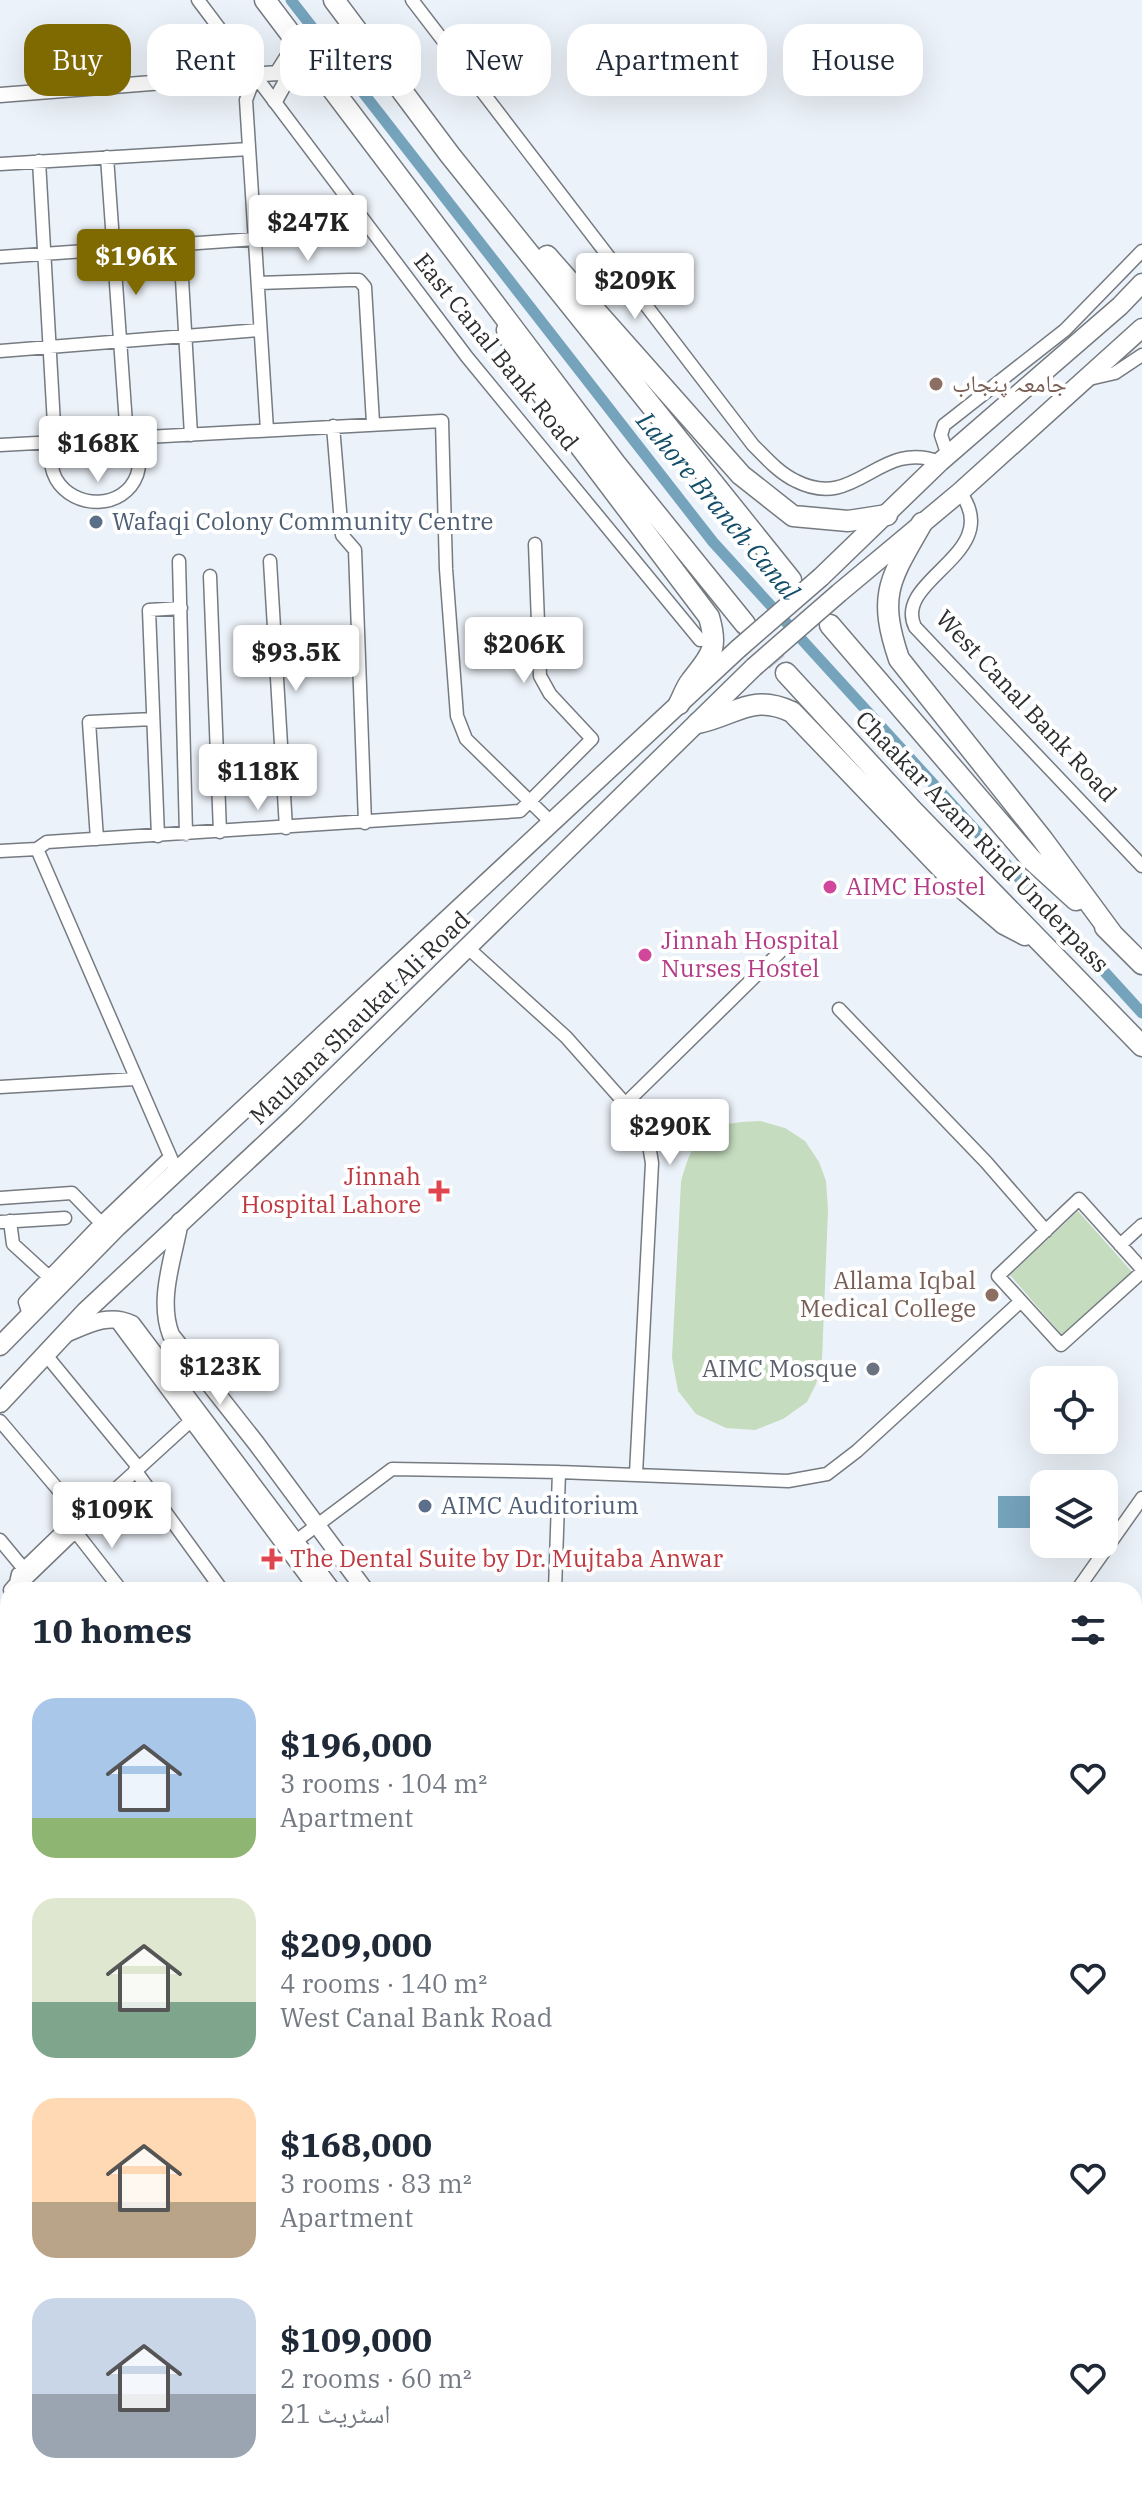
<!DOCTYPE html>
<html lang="en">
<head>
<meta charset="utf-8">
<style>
	body { margin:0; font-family:"IBM Plex Serif","Noto Naskh Arabic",serif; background:#f6f6f7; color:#1f2937; height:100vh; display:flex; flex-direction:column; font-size:30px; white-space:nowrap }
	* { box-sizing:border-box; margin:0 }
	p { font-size:26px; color:#747a83 }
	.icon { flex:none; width:44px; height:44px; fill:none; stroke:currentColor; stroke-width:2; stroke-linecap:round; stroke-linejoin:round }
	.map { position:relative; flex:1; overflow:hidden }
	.side { position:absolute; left:0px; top:1582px; width:1142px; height:914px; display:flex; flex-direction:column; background:#fff; border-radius:24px 24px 0 0; box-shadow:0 8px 32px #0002 }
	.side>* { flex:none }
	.guide { position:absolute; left:24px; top:24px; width:1094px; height:72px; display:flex; gap:16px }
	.buttons { position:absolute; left:1030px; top:1366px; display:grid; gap:16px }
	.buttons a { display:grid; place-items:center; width:88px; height:88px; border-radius:16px; background:#fff; box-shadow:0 8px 32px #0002; font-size:40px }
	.price { position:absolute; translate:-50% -68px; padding:0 18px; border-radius:8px; background:#fff; color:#222; font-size:26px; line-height:52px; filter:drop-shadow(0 2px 4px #0008) }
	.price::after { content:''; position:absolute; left:50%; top:48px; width:24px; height:18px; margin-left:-12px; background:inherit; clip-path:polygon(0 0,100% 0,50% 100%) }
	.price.active { background:#7f6901; color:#fff }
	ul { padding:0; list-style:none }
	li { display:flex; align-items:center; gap:24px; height:200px; padding:0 32px }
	li span { display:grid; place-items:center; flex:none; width:224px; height:160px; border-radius:24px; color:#555 }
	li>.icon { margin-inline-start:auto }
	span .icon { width:96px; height:96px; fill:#fffc; stroke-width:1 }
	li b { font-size:34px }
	h2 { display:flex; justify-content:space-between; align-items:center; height:96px; padding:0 32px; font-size:34px }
	.chip { padding:0 28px; border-radius:24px; background:#fff; box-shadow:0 8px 32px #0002; font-size:28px; line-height:72px }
	.chip.active { background:#7f6901; color:#fff }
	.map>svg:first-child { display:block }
	.green { fill:#c5dcbe }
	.water { fill:#75a3bc }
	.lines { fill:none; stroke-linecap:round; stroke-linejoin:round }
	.canal { stroke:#75a3bc; stroke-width:11 }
	.trunk-tunnel { stroke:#c6cbd1; stroke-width:20; stroke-dasharray:20 10; stroke-linecap:butt }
	.minor-casing { stroke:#757b80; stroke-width:15 }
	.tertiary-casing { stroke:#757b80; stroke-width:17 }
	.secondary-casing { stroke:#757b80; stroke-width:19 }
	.primary-casing { stroke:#757b80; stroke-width:21 }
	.trunk-casing { stroke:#757b80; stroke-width:23 }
	.minor { stroke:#fff; stroke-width:12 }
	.tertiary { stroke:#fff; stroke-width:14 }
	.secondary { stroke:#fff; stroke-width:16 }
	.primary { stroke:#fff; stroke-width:18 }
	.trunk { stroke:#fff; stroke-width:20 }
	.primary-bridge-casing { stroke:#757b80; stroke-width:21; stroke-linecap:butt }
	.primary-bridge { stroke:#fff; stroke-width:18 }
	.education-dot { fill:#8d6e63; stroke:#fff; stroke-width:3 }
	.service-dot { fill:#5c6f8a; stroke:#fff; stroke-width:3 }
	.hotel-dot { fill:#d1479c; stroke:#fff; stroke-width:3 }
	.health-dot { fill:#e0444e; stroke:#fff; stroke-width:3 }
	.worship-dot { fill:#6b7280; stroke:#fff; stroke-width:3 }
	.labels { text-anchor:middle; stroke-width:8; stroke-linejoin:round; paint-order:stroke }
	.street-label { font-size:24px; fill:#2c2e30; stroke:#fff }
	.education-label { font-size:24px; fill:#785e54; stroke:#fff; text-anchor:start }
	.service-label { font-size:24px; fill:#4e5e75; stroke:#fff; text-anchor:start }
	.hotel-label { font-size:24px; fill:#b23c85; stroke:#fff; text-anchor:start }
	.health-label { font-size:24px; fill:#be3a42; stroke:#fff; text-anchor:end }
	.worship-label { font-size:24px; fill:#5b616d; stroke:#fff; text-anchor:end }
	.water-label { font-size:26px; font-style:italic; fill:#134d68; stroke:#fff }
</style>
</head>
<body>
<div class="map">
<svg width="1142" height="2495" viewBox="0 0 1142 2495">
	<rect width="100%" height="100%" fill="#ecf2f9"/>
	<path class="green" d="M760 1121 785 1128 805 1141 819 1162 826 1181 828 1210 822 1360 816 1384 807 1402 783 1419 755 1430 726 1428 696 1414 678 1391 672 1358 681 1182C695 1131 707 1123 760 1121Z
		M1078 1211 1132 1272 1062 1335 1010 1275Z
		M1142 2050V2464L1134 2459V2062Z
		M8 2079V2217L0 2220V2082Z"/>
	<path class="water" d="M998 1496H1044V1528H998Z"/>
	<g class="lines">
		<path class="canal" d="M291 0 713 542 1142 1013"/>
		<path class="trunk-tunnel" d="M745 624 786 673"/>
		<g class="minor-casing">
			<path id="minor" d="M198 0 467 357 700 640 713 638
				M412 0 753 445C766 458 779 473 796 481 857 512 878 438 940 462
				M255 76 246 100 267 430
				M107 157 127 438
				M39 161 55 442
				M0 164 249 149
				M180 244 191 435
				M0 257 255 239
				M258 283 349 280H359L365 287 373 423
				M0 351 260 330
				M1089 379 1115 373 1142 355
				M333 426 342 535 355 550 365 823
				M49 443C50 455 50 468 56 479 74 510 124 510 137 475 141 463 140 449 140 437
				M0 445 442 421 446 569 457 716 466 739 553 824
				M948 456 941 435 944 425 1065 330 1142 251
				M960 492C1006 554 892 579 915 627L1142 866
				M179 561 186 834
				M270 561 286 828
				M210 576 220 832
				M158 836 149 610 181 608
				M97 839 89 722 153 719
				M37 849 177 1172
				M0 851 37 849 47 842 520 811 592 739 550 694 540 676 535 544
				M468 948 566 1037 646 1127 652 1163 636 1474
				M839 1009 986 1162 1046 1231
				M0 1087 135 1079
				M625 1104 785 947
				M0 1198 72 1193 101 1223
				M10 1221 13 1244 48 1276
				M0 1222 65 1218
				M1120 1245 1142 1225
				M1142 1269 1079 1199 998 1276 1061 1345 1142 1272
				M30 1318 25 1302 101 1223 169 1158
				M114 1318 316 1590
				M46 1355 138 1467
				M0 1421 83 1519 74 1520 18 1574 16 1583 19 1587
				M135 1470 222 1590
				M75 1531 121 1590
				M0 1540 24 1569
				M296 1541 392 1469 559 1472 788 1481 827 1474 857 1451 1021 1301
				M10 1590 16 1583 24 1581 79 1528 83 1519 196 1416
				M555 1590 559 1472
				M1077 1590 1142 1498
				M1134 1662 1137 1664
				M0 1687 8 1698
				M0 1749 8 1743
				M1134 1768 1142 1756
				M1134 1812 1142 1817
				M0 1847 8 1841
				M0 1946 8 1940
				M0 2303 8 2300
				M0 2407 8 2404
				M80 2488 82 2495
				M158 2488 161 2495
				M842 2488 848 2495
				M1055 2488 1064 2495
				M305 2495 322 2488
				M606 2495 623 2488"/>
		</g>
		<g class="tertiary-casing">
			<path id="tertiary" d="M277 73 321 76
				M205 79C223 67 228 59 227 37
				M0 95 277 73 296 43
				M275 101 290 74
				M0 2029 8 2039
				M1134 2029 1142 2017
				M264 2488 267 2495"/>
		</g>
		<g class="secondary-casing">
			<path id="secondary" d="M180 1221C174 1257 157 1299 171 1335L256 1443 365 1590
				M68 1333C89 1324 110 1313 132 1324L332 1590
				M1077 2488 1087 2495
				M1114 2488 1124 2495
				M645 2495 659 2488
				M681 2495 696 2488"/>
		</g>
		<g class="primary-casing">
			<path id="primary" d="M821 577 940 462 1120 306 1142 283
				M839 593 960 492 1142 328
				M0 1346 117 1227 738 649
				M0 1403 86 1311 294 1117 754 667"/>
		</g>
		<g class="trunk-casing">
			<path id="trunk" d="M265 0 615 463 745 624
				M334 0 450 155 791 580
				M547 256 741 475 793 516 848 521 887 515
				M507 330 518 360 567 429 709 617C719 651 710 656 691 681 686 687 683 696 679 704
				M922 523C890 579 877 594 899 659L1043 840 1113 935
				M830 625 1031 859 1076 900
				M786 673 914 812 1142 1046
				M698 723C736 715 752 693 792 712L954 881 1004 924 1025 935
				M1105 927 1142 964"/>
		</g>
		<use href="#minor" class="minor"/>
		<use href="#tertiary" class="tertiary"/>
		<use href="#secondary" class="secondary"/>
		<use href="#primary" class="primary"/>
		<use href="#trunk" class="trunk"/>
		<g class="primary-bridge-casing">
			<path id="primary-bridge" d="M738 649 821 577
				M754 667 839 593"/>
		</g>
		<use href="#primary-bridge" class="primary-bridge"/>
	</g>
	<g class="education-dot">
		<circle cx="936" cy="384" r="8"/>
		<circle cx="992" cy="1295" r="8"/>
	</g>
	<g class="service-dot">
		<circle cx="96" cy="522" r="8"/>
		<circle cx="425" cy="1506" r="8"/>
	</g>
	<g class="hotel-dot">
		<circle cx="830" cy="887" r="8"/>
		<circle cx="645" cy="955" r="8"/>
	</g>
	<g class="health-dot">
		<path d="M435 1179h8v8h8v8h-8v8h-8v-8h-8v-8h8z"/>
		<path d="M268 1547h8v8h8v8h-8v8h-8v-8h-8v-8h8z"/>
	</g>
	<circle class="worship-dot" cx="873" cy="1369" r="8"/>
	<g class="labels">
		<g class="street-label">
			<text transform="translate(496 352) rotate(51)" y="8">East Canal Bank Road</text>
			<text transform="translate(1026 706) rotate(47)" y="8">West Canal Bank Road</text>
			<text transform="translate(982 842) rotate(46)" y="8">Chaakar Azam Rind Underpass</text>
			<text transform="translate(360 1018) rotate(-44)" y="8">Maulana Shaukat Ali Road</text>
		</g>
		<g class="education-label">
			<text x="952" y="392">جامعہ پنجاب</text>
			<text x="976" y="1289" text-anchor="end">Allama Iqbal<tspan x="976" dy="28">Medical College</tspan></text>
		</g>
		<g class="service-label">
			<text x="112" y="530">Wafaqi Colony Community Centre</text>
			<text x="441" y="1514">AIMC Auditorium</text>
		</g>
		<g class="hotel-label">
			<text x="846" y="895">AIMC Hostel</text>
			<text x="661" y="949">Jinnah Hospital<tspan x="661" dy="28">Nurses Hostel</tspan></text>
		</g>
		<g class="health-label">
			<text x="421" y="1185">Jinnah<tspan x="421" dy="28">Hospital Lahore</tspan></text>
			<text x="290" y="1567" text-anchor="start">The Dental Suite by Dr. Mujtaba Anwar</text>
		</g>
		<g class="worship-label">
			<text x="857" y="1377">AIMC Mosque</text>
		</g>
		<g class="water-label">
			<text transform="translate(718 506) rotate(50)" y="9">Lahore Branch Canal</text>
		</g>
	</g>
</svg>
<div class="buttons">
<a><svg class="icon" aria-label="locate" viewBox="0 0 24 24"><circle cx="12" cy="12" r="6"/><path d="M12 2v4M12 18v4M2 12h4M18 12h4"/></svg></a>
<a><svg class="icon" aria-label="layers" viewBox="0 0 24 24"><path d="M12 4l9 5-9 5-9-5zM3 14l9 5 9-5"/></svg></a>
</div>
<b class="price" style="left:308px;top:263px">$247K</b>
<b class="price active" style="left:136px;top:297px">$196K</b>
<b class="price" style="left:635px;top:321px">$209K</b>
<b class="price" style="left:98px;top:484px">$168K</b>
<b class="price" style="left:524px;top:685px">$206K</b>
<b class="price" style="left:296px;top:693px">$93.5K</b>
<b class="price" style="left:258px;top:812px">$118K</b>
<b class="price" style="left:670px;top:1167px">$290K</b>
<b class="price" style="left:220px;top:1407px">$123K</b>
<b class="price" style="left:112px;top:1550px">$109K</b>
<div class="guide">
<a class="chip active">Buy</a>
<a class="chip">Rent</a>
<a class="chip">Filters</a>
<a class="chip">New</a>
<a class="chip">Apartment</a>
<a class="chip">House</a>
</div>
<section class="side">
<h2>10 homes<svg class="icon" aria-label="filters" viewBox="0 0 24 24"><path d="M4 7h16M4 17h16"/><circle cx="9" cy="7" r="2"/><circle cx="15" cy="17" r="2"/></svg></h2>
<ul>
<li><span style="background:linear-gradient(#a9c7e8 75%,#8fb573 0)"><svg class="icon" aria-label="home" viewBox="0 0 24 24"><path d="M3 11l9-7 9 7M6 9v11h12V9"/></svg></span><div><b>$196,000</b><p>3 rooms · 104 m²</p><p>Apartment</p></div><svg class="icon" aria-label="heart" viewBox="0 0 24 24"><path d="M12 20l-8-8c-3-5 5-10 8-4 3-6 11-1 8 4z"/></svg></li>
<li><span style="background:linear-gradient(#dfe7d0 65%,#7fa58c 0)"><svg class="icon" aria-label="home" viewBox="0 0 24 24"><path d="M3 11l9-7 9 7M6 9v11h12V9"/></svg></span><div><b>$209,000</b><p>4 rooms · 140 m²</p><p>West Canal Bank Road</p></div><svg class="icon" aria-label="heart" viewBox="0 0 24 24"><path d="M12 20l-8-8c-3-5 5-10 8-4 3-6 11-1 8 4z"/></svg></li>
<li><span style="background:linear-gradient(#ffd9b3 65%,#b9a48a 0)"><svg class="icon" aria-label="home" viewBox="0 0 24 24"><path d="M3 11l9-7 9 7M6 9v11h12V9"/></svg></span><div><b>$168,000</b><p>3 rooms · 83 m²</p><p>Apartment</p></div><svg class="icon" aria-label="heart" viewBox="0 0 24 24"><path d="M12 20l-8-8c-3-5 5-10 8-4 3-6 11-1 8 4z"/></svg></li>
<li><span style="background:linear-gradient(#c9d6e8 60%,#9aa5b1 0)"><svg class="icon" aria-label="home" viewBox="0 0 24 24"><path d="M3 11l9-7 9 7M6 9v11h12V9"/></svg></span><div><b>$109,000</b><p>2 rooms · 60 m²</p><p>اسٹریٹ 21</p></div><svg class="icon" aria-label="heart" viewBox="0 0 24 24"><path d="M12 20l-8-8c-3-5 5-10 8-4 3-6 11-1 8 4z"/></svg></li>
</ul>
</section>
</div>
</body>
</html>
